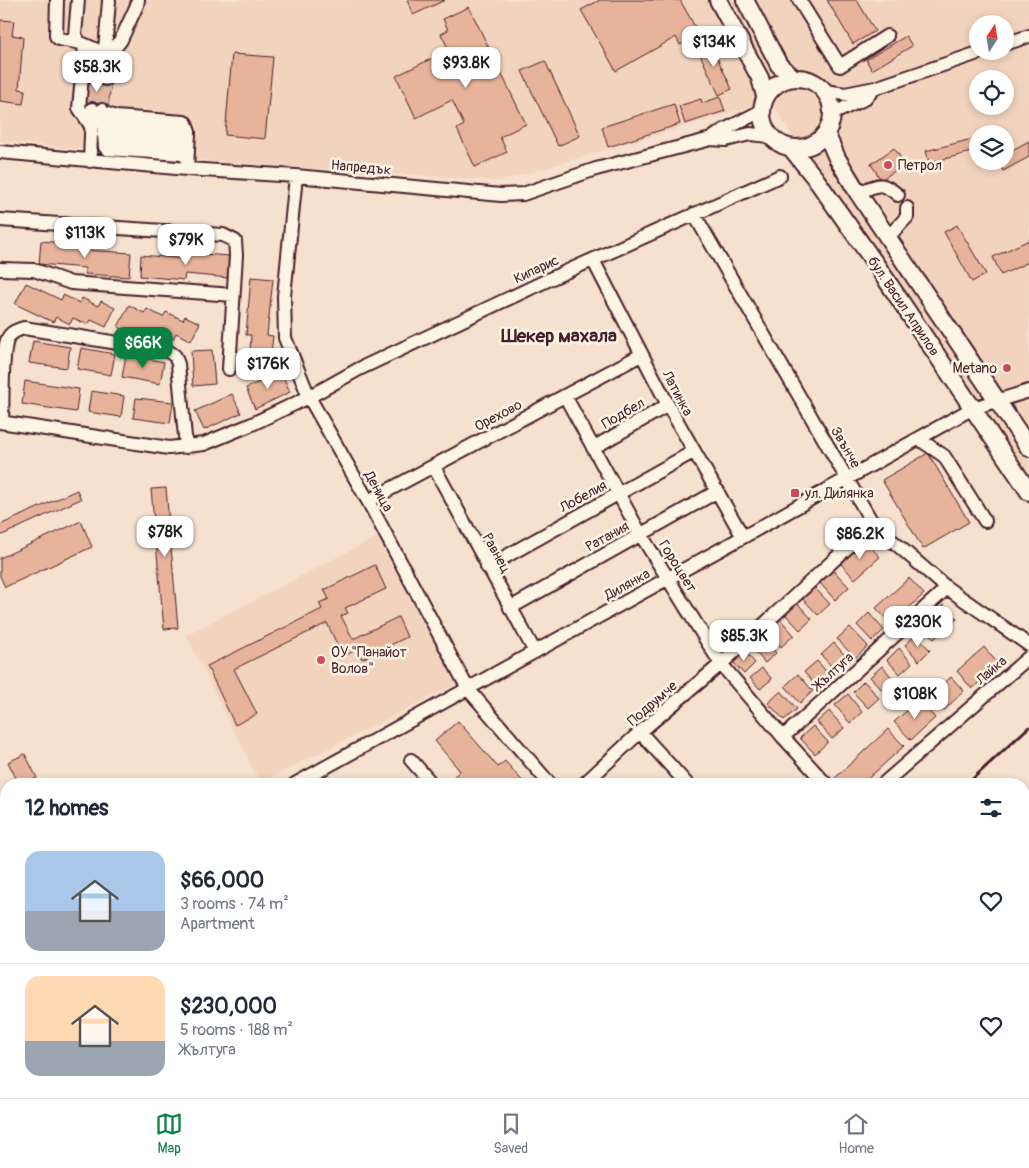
<!DOCTYPE html>
<html lang="en">
<head>
<meta charset="utf-8">
<style>
	body { margin:0; font-family:Pangolin,sans-serif; background:#f2f2f3; color:#1f2937; height:100vh; display:flex; flex-direction:column; font-size:19px; white-space:nowrap }
	* { box-sizing:border-box; margin:0 }
	p { font-size:16px; color:#747a83 }
	.icon { flex:none; width:28px; height:28px; fill:none; stroke:currentColor; stroke-width:2; stroke-linecap:round; stroke-linejoin:round }
	.map { position:relative; flex:1; overflow:hidden }
	.details { position:absolute; left:0px; top:778px; width:1030px; height:321px; display:flex; flex-direction:column; background:#fff; border-radius:20px 20px 0 0; box-shadow:0 2px 8px #0003 }
	.details>* { flex:none }
	.needle { width:32px; rotate:12deg }
	.buttons { position:absolute; left:969px; top:15px; display:grid; gap:10px }
	.buttons a { display:grid; place-items:center; width:45px; height:45px; border-radius:50%; background:#fff; box-shadow:0 2px 8px #0003; font-size:25px }
	.price { position:absolute; translate:-50% -42px; padding:0 11px; border-radius:10px; background:#fff; color:#222; font-size:16px; line-height:32px; filter:drop-shadow(0 1px 2px #0008) }
	.price::after { content:''; position:absolute; left:50%; top:30px; width:15px; height:11px; margin-left:-8px; background:inherit; clip-path:polygon(0 0,100% 0,50% 100%) }
	.price.active { background:#0b8043; color:#fff }
	ul { padding:0; list-style:none }
	li { display:flex; align-items:center; gap:15px; height:125px; padding:0 25px }
	li+li { border-top:1px solid #e0e1e3 }
	li span { display:grid; place-items:center; flex:none; width:140px; height:100px; border-radius:15px; color:#555 }
	li>.icon { margin-inline-start:auto }
	span .icon { width:60px; height:60px; fill:#fffc; stroke-width:1 }
	li b { font-size:21px }
	h2 { display:flex; justify-content:space-between; align-items:center; height:60px; padding:0 25px; font-size:21px }
	.dock { display:flex; justify-content:space-around; align-items:center; height:70px; border-top:1px solid #e0e1e3; background:#fff; font-size:14px; color:#747a83 }
	.dock a { display:grid; justify-items:center; gap:2px }
	.dock .active { color:#0b8043 }
	.map>svg:first-child { display:block }
	.built { fill:#f2d3be; fill-rule:evenodd }
	.building { fill:#e7b39a; stroke:#4a1f2b }
	.lines { fill:none; stroke-linecap:round; stroke-linejoin:round }
	.minor-tunnel { stroke:#d4baad; stroke-width:12; stroke-dasharray:12 6; stroke-linecap:butt }
	.minor-casing { stroke:#4a1f2b; stroke-width:16 }
	.major-casing { stroke:#4a1f2b; stroke-width:20 }
	.minor { stroke:#fcf5e5; stroke-width:12 }
	.major { stroke:#fcf5e5; stroke-width:16 }
	.rail { stroke:#4a1f2b; stroke-width:3 }
	.poi-dot { fill:#d1495b; stroke:#fcf5e5; stroke-width:2 }
	.labels { text-anchor:middle; stroke-width:5; stroke-linejoin:round; paint-order:stroke }
	.poi-label { font-size:14px; fill:#4a1f2b; stroke:#fcf5e5; text-anchor:start }
	.street-label { font-size:14px; fill:#4a1f2b; stroke:#fcf5e5 }
	.district-label { font-size:19px; font-weight:bold; fill:#4a1f2b; stroke:#fcf5e5 }
</style>
</head>
<body>
<div class="map">
<svg width="1029" height="1098" viewBox="0 0 1029 1098">
	<rect width="100%" height="100%" fill="#f6e1ce"/>
	<filter id="ink" filterUnits="userSpaceOnUse"><feTurbulence type="fractalNoise" baseFrequency=".02" numOctaves="2"/><feDisplacementMap in="SourceGraphic" scale="10" xChannelSelector="R" yChannelSelector="G"/><feConvolveMatrix kernelMatrix="1 2 1 2 8 2 1 2 1" color-interpolation-filters="sRGB"/></filter>
	<g filter="url(#ink)">
		<path class="built" d="M0 0H1029V500L867 258 773 104 756 105 502 181 194 160 0 141ZM978 24H1005V51H978ZM978 79H1005V106H978ZM978 134H1005V161H978Z
			M377 537 456 684 260 783 186 635Z"/>
		<path class="building" d="M407 0H445L413 15Z
			M600 0H680L699 34 680 45 676 37 616 71 581 10Z
			M827 0H857L875 31 853 44Z
			M469 7 526 124 500 137 507 152 475 167 457 129 464 125 452 100 416 118 396 76 449 50 441 34 448 30 443 19Z
			M0 20 14 21 12 35 23 37 19 89 25 90 23 104 0 101Z
			M906 36 912 46 872 70 866 60Z
			M709 41 732 89 719 95 696 46Z
			M232 54 273 57 265 139 225 135Z
			M545 61 580 136 558 146 522 71Z
			M86 77 111 79 108 110 84 108Z
			M720 97 725 111 685 124 679 106 701 99 702 103Z
			M674 104 680 124 608 147 602 127Z
			M972 139 975 151 929 163 926 151Z
			M1029 141V157L1003 171 998 161H1005V154Z
			M894 148 905 164 881 180 871 164Z
			M957 225 986 274 972 282 944 232Z
			M1029 240V262L1001 275 993 257Z
			M41 241 86 245V250L131 253 129 277 85 274V268L39 264Z
			M186 253 231 256 229 278 185 274 184 280 140 276 141 255 186 259Z
			M251 277 273 279 267 335 273 336 271 354 250 352 251 335H246Z
			M26 283 61 300 63 295 80 303 82 298 98 306 101 301 115 308 106 327 91 320 88 325 73 318 70 324 56 317 53 322 15 304Z
			M129 305 144 313 147 309 163 317 166 312 183 320 185 316 200 323 191 341 176 333 173 339 158 332 155 338 138 330 135 335 118 327Z
			M33 341 70 347 67 368 29 363Z
			M81 348 115 354 111 375 77 369Z
			M212 350 215 384 193 386 191 351Z
			M126 355 164 362 160 384 122 377Z
			M281 372 290 392 255 409 246 388Z
			M25 381 79 389 76 412 22 404Z
			M91 391 124 396 121 417 88 412Z
			M232 394 241 413 204 430 195 411Z
			M136 398 173 402 170 423 133 418Z
			M928 453 969 522 923 549 882 480Z
			M166 488 178 628 164 629 151 489Z
			M77 490 81 499 0 536V525Z
			M81 521 92 547 5 587 0 576V558Z
			M865 541 880 557 855 579 840 563Z
			M375 565 386 589 345 608 348 613 341 616 353 639 398 617 407 637 362 659 357 649 343 657 327 623 234 669 257 714 235 725 207 666 322 609 319 603 329 599 324 590Z
			M833 570 849 587 835 600 819 582Z
			M909 578 924 594 891 624 876 608Z
			M814 587 830 604 818 615 802 598Z
			M797 603 812 619 800 630 785 614Z
			M943 605 957 619 934 639 921 625Z
			M869 613 884 630 872 641 857 625Z
			M780 619 794 635 781 647 766 630Z
			M850 627 868 646 855 658 837 639Z
			M761 635 776 653 765 663 749 645Z
			M916 635 930 650 919 661 905 645Z
			M834 643 849 660 837 672 821 655Z
			M984 647 999 665 972 689 957 671Z
			M899 648 912 663 900 674 887 660Z
			M744 650 755 663 744 674 732 661Z
			M817 661 831 677 818 688 804 672Z
			M882 666 895 681 883 691 870 677Z
			M762 668 772 679 760 689 750 678Z
			M798 674 813 691 800 703 785 686Z
			M951 677 964 691 943 711 929 698Z
			M864 681 879 698 868 708 853 692Z
			M781 691 797 709 784 720 768 703Z
			M848 694 862 712 850 723 835 705Z
			M919 700 935 718 911 740 894 722Z
			M829 711 844 728 832 739 817 722Z
			M458 721 498 767 505 761 525 784H458L452 778 460 771 435 741Z
			M813 726 828 742 815 754 800 738Z
			M888 729 904 746 862 784H840L835 778Z
			M25 754 37 778 25 784H19L8 762Z
			M4 857 6 860V875L3 877 0 872V859Z
			M4 900 6 902V914L0 919V904Z
			M1024 942H1029V961H1024Z
			M1024 1020 1029 1021V1042H1024Z
			M486 1092H493L498 1098H479Z
			M727 1092H774L773 1098H727Z
			M835 1092H858V1098H835Z
			M904 1092H923V1098H904Z
			M966 1092H989L988 1098H966Z"/>
		<g class="lines">
			<path class="minor-tunnel" d="M100 1 101 0
				M92 109 95 78
				M102 110 105 79"/>
			<g class="minor-casing">
				<path id="minor" d="M57 0 56 36 59 39 81 43 97 50
					M78 0 75 35 79 42
					M799 0 840 66 887 36
					M1005 44 1029 36
					M85 45 79 108 91 126
					M95 78 104 62 121 40 137 5 138 0
					M105 79 104 62 109 1
					M825 91 845 94 875 88 984 51
					M102 110 105 147 107 149 182 154 187 157
					M102 112 116 117 184 122 186 123 189 132 187 169
					M832 114 864 99 875 88
					M103 123 115 128 181 132 189 136
					M103 134 114 138 180 143 188 148
					M711 139 722 131 761 111
					M0 152 187 169 296 176 501 195 523 194 596 169 711 139 726 140 750 134 769 136
					M90 161 92 109
					M296 176 284 296 285 338 309 397 368 501 468 689 550 784
					M858 193C878 185 880 180 898 195
					M694 214 873 524 947 588 1029 645
					M0 220 223 235 235 241 236 255 229 369
					M889 236 907 217V208
					M593 260 668 405 743 537
					M0 269 34 270 71 283 233 295
					M565 396 641 535 721 664 783 737 826 784
					M0 422 169 448 204 444 250 425 309 397 359 369 552 278 780 176
					M2 422C3 405 1 351 8 338 11 332 17 330 24 328L168 351 175 356 178 364 186 447
					M919 439 944 456 985 521
					M593 448 668 405
					M434 467 535 652
					M368 501 641 355
					M487 567 693 452
					M510 608 718 491
					M640 732 687 784
					M783 737 947 588
					M411 760 432 784
					M295 784 743 537 973 408 1029 391
					M584 784 640 732 721 664 873 524
					M883 784 1029 657
					M0 813 6 825
					M1024 932 1029 933
					M0 958 6 953
					M1024 1056H1029
					M805 1092V1098
					M869 1092V1098
					M939 1092V1098
					M1002 1092V1098
					M667 1098 673 1092"/>
			</g>
			<g class="major-casing">
				<path id="major" d="M718 0 760 78 765 96
					M745 0 779 65 793 77
					M762 113a35 35 0 1 1 70 0a35 35 0 1 1-70 0Z
					M826 133 837 158 858 193 1029 448
					M791 148 815 178 877 266 1029 492"/>
			</g>
			<use href="#minor" class="minor"/>
			<use href="#major" class="major"/>
			<path class="rail" d="M967 784 1029 727
				M617 1098 624 1092"/>
		</g>
	</g>
	<g class="poi-dot">
		<circle cx="888" cy="165" r="5"/>
		<circle cx="1007" cy="368" r="5"/>
		<rect x="790" y="488" width="10" height="10" rx="2.5"/>
		<circle cx="321" cy="660" r="5"/>
	</g>
	<g class="labels">
		<g class="poi-label">
			<text x="898" y="170">Петрол</text>
			<text x="997" y="373" text-anchor="end">Metano</text>
			<text x="805" y="498">ул. Дилянка</text>
			<text x="331" y="657">ОУ "Панайот<tspan x="331" dy="16">Волов"</tspan></text>
		</g>
		<g class="street-label">
			<text transform="translate(361 167) rotate(5)" y="5">Напредък</text>
			<text transform="translate(536 269) rotate(-25)" y="5">Кипарис</text>
			<text transform="translate(904 306) rotate(56)" y="5">бул. Васил Априлов</text>
			<text transform="translate(678 393) rotate(62)" y="5">Латинка</text>
			<text transform="translate(623 413) rotate(-30)" y="5">Подбел</text>
			<text transform="translate(498 415) rotate(-28)" y="5">Орехово</text>
			<text transform="translate(846 447) rotate(60)" y="5">Звънче</text>
			<text transform="translate(379 491) rotate(61)" y="5">Деница</text>
			<text transform="translate(583 496) rotate(-29)" y="5">Лобелия</text>
			<text transform="translate(607 536) rotate(-29)" y="5">Ратания</text>
			<text transform="translate(497 553) rotate(61)" y="5">Равнец</text>
			<text transform="translate(678 566) rotate(58)" y="5">Гороцвет</text>
			<text transform="translate(627 584) rotate(-29)" y="5">Дилянка</text>
			<text transform="translate(991 670) rotate(-41)" y="5">Лайка</text>
			<text transform="translate(833 671) rotate(-42)" y="5">Жълтуга</text>
			<text transform="translate(652 703) rotate(-41)" y="5">Подрумче</text>
		</g>
		<g class="district-label">
			<text x="559" y="342">Шекер махала</text>
		</g>
	</g>
</svg>
<div class="buttons">
<a><svg class="needle" viewBox="-14 -14 28 28"><path d="M0-13l5 13h-10z" fill="#e53935"/><path d="M0 13l5-13h-10z" fill="#747a83"/></svg></a>
<a><svg class="icon" aria-label="locate" viewBox="0 0 24 24"><circle cx="12" cy="12" r="6"/><path d="M12 2v4M12 18v4M2 12h4M18 12h4"/></svg></a>
<a><svg class="icon" aria-label="layers" viewBox="0 0 24 24"><path d="M12 4l9 5-9 5-9-5zM3 14l9 5 9-5"/></svg></a>
</div>
<b class="price" style="left:714px;top:68px">$134K</b>
<b class="price" style="left:466px;top:89px">$93.8K</b>
<b class="price" style="left:97px;top:93px">$58.3K</b>
<b class="price" style="left:85px;top:259px">$113K</b>
<b class="price" style="left:186px;top:266px">$79K</b>
<b class="price active" style="left:143px;top:369px">$66K</b>
<b class="price" style="left:268px;top:390px">$176K</b>
<b class="price" style="left:165px;top:558px">$78K</b>
<b class="price" style="left:860px;top:560px">$86.2K</b>
<b class="price" style="left:918px;top:648px">$230K</b>
<b class="price" style="left:744px;top:662px">$85.3K</b>
<b class="price" style="left:915px;top:720px">$108K</b>
<section class="details">
<h2>12 homes<svg class="icon" aria-label="filters" viewBox="0 0 24 24"><path d="M4 7h16M4 17h16"/><circle cx="9" cy="7" r="2"/><circle cx="15" cy="17" r="2"/></svg></h2>
<ul>
<li><span style="background:linear-gradient(#a9c7e8 60%,#9aa5b1 0)"><svg class="icon" aria-label="home" viewBox="0 0 24 24"><path d="M3 11l9-7 9 7M6 9v11h12V9"/></svg></span><div><b>$66,000</b><p>3 rooms · 74 m²</p><p>Apartment</p></div><svg class="icon" aria-label="heart" viewBox="0 0 24 24"><path d="M12 20l-8-8c-3-5 5-10 8-4 3-6 11-1 8 4z"/></svg></li>
<li><span style="background:linear-gradient(#ffd9b3 65%,#9aa5b1 0)"><svg class="icon" aria-label="home" viewBox="0 0 24 24"><path d="M3 11l9-7 9 7M6 9v11h12V9"/></svg></span><div><b>$230,000</b><p>5 rooms · 188 m²</p><p>Жълтуга</p></div><svg class="icon" aria-label="heart" viewBox="0 0 24 24"><path d="M12 20l-8-8c-3-5 5-10 8-4 3-6 11-1 8 4z"/></svg></li>
</ul>
</section>
</div>
<nav class="dock">
<a class="active"><svg class="icon" aria-label="map" viewBox="0 0 24 24"><path d="M3 6l6-2 6 2 6-2v14l-6 2-6-2-6 2zM9 4v14M15 6v14"/></svg>Map</a>
<a><svg class="icon" aria-label="saved" viewBox="0 0 24 24"><path d="M7 4h10v16l-5-4-5 4z"/></svg>Saved</a>
<a><svg class="icon" aria-label="home" viewBox="0 0 24 24"><path d="M3 11l9-7 9 7M6 9v11h12V9"/></svg>Home</a>
</nav>
</body>
</html>
